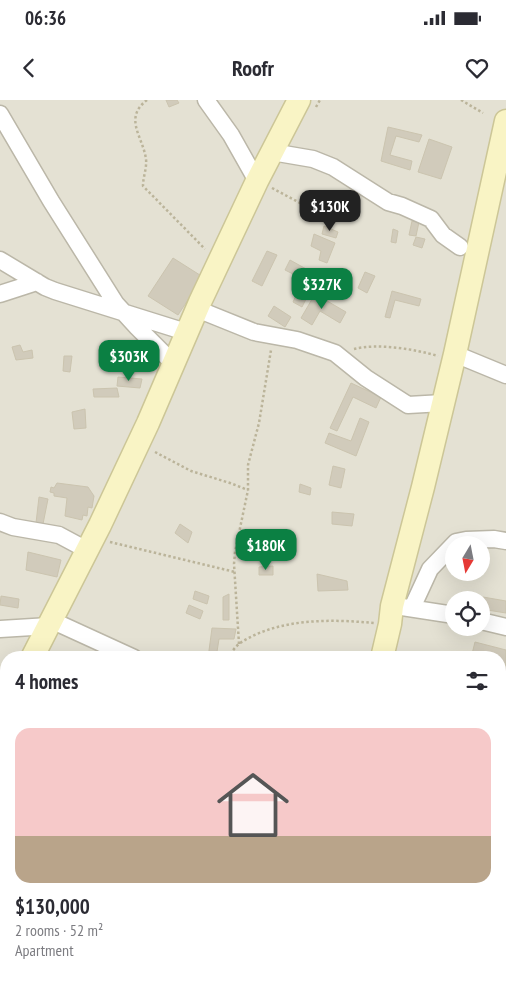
<!DOCTYPE html>
<html lang="en">
<head>
<meta charset="utf-8">
<style>
	body { margin:0; font-family:"PT Sans Narrow",sans-serif; background:#f7f7f7; color:#2b2b33; height:100vh; display:flex; flex-direction:column; font-size:19px; white-space:nowrap }
	* { box-sizing:border-box; margin:0 }
	p { font-size:16px; color:#7c7c81 }
	.icon { flex:none; width:28px; height:28px; fill:none; stroke:currentColor; stroke-width:2; stroke-linecap:round; stroke-linejoin:round }
	.map { position:relative; flex:1; overflow:hidden }
	.sheet { position:absolute; left:0px; top:551px; width:506px; height:336px; display:flex; flex-direction:column; background:#fff; border-radius:20px 20px 0 0; box-shadow:0 5px 20px #0002 }
	.sheet>* { flex:none }
	.needle { width:32px; rotate:190deg }
	.fabs { position:absolute; left:445px; top:436px; display:grid; gap:10px }
	.fabs a { display:grid; place-items:center; width:45px; height:45px; border-radius:50%; background:#fff; box-shadow:0 5px 20px #0002; font-size:25px }
	.price { position:absolute; translate:-50% -42px; padding:0 11px; border-radius:10px; background:#0b8043; color:#fff; font-size:16px; line-height:32px; filter:drop-shadow(0 1px 2px #0008) }
	.price::after { content:''; position:absolute; left:50%; top:30px; width:15px; height:11px; margin-left:-8px; background:inherit; clip-path:polygon(0 0,100% 0,50% 100%) }
	.price.on { background:#222; color:#fff }
	ul { padding:0; list-style:none }
	li { display:grid; align-content:center; gap:10px; height:265px; padding:0 15px }
	li span { display:grid; place-items:center; height:155px; border-radius:15px; color:#555 }
	li>.icon { margin-inline-start:auto }
	span .icon { width:90px; height:90px; fill:#fffc; stroke-width:1 }
	li b { font-size:21px }
	h2 { display:flex; justify-content:space-between; align-items:center; height:60px; padding:0 15px; font-size:21px }
	.status { display:flex; justify-content:space-between; align-items:center; height:35px; padding:0 25px; background:#fff; direction:ltr }
	.status svg { height:14px; fill:currentColor }
	header { display:flex; justify-content:space-between; align-items:center; height:65px; padding:0 15px; background:#fff; font-size:22px; font-weight:700 }
	.map>svg:first-child { display:block }
	.residential { fill:#e4e1d3; fill-rule:evenodd }
	.building { fill:#d1cbbb; stroke:#cbc4af }
	.lines { fill:none; stroke-linecap:round; stroke-linejoin:round }
	.street-casing { stroke:#bbb7a8; stroke-width:19 }
	.secondary-casing { stroke:#ccc697; stroke-width:25 }
	.path { stroke:#bbb49a; stroke-width:2.5; stroke-dasharray:2.5 2.5; stroke-linecap:butt }
	.street { stroke:#fff; stroke-width:16 }
	.secondary { stroke:#f9f4c5; stroke-width:22 }
</style>
</head>
<body>
<div class="status"><b>06:36</b><svg viewBox="0 0 49 12"><path d="M0 12V9h3v3zM5 12V6h3v6zM10 12V3h3v9zM15 12V0h3v12zM26 1h20v11H26zM47 4h2v5h-2z"/></svg></div>
<header><svg class="icon" aria-label="back" viewBox="0 0 24 24"><path d="M15 5l-7 7 7 7"/></svg>Roofr<svg class="icon" aria-label="heart" viewBox="0 0 24 24"><path d="M12 20l-8-8c-3-5 5-10 8-4 3-6 11-1 8 4z"/></svg></header>
<div class="map">
<svg width="506" height="887" viewBox="0 0 506 887">
	<rect width="100%" height="100%" fill="#f0eee4"/>
	<path class="residential" d="M0 0H506V887H0ZM454 445H481V472H454ZM454 500H481V528H454ZM6 558H500V881H6Z"/>
	<path class="building" d="M166 0H177L179 3 169 7Z
		M388 27 422 35 419 42 396 36 390 55 412 61 410 70 381 61Z
		M429 39 452 47 441 79 418 72Z
		M412 121 419 122 416 136 409 135Z
		M324 126 338 132 336 138 322 134Z
		M393 129 398 131 396 143 391 142Z
		M314 134 335 143 327 163 319 160 321 151 311 146Z
		M416 137 425 139 422 148 413 145Z
		M267 151 277 155 262 186 252 181Z
		M173 158 203 177 178 215 148 196Z
		M290 160 308 170 303 179 285 170Z
		M365 172 375 176 367 193 358 188Z
		M301 184 311 189 302 207 293 202Z
		M392 191 421 199 419 206 395 200 390 218 385 217Z
		M315 194 346 212 340 223 320 211 312 225 301 218Z
		M274 206 291 217 285 227 268 216Z
		M20 245 23 252 32 250 33 258 16 260 12 247Z
		M64 256H72L70 272 63 271Z
		M118 277 142 279 140 288 117 286Z
		M351 283 381 297 376 308 353 297 337 331 330 328Z
		M117 288 119 297H94L93 289Z
		M85 309 86 328 74 329 72 312Z
		M360 318 369 322 356 356 325 343 329 333 351 341Z
		M333 366 345 369 341 388 329 385Z
		M57 383 88 387 94 396 92 408 88 407 87 416 83 415 82 420 65 416 67 398 54 396V393L50 392 51 387 54 388Z
		M300 384 311 388 310 395 299 392Z
		M39 397 48 399 43 424 36 423Z
		M332 412 354 414 352 426 332 424Z
		M180 424 192 432 188 443 175 433Z
		M28 452 61 460 57 477 26 470Z
		M273 466V475H259V467Z
		M317 474 347 481 348 490 318 491Z
		M195 491 209 496 207 504 193 499Z
		M229 494V520H223V497Z
		M1 496 19 499 18 508 0 505Z
		M483 497 506 501V513L481 509Z
		M189 505 203 511 200 519 186 513Z
		M212 528 236 529 234 539H219L216 558H208Z
		M475 542 506 550V578L500 577V558H471Z
		M0 780 6 785V795L0 791Z
		M6 842V854L4 857 6 860V870L0 864V850Z
		M268 881H278L276 887H266Z"/>
	<g class="lines">
		<g class="street-casing">
			<path id="street" d="M206 0 231 35 257 81
				M0 14 51 101 116 204 137 227 173 263
				M272 52 313 59 333 67 388 102 402 106 431 119 443 135 460 147
				M0 160 45 187 55 191 186 232
				M0 194 37 182
				M197 209 254 232 297 240 335 253 366 278 408 305 443 303
				M455 254 506 275
				M0 422 13 427 59 435 87 450
				M402 507 454 515
				M412 508 430 469 456 442 466 440 494 439 506 441
				M51 520 134 558
				M481 521 506 527
				M0 529 49 526
				M500 695 506 660
				M500 738 506 747
				M500 840 506 831
				M470 881 477 887
				M496 881 497 887
				M41 887 45 881
				M361 887 369 881"/>
		</g>
		<g class="secondary-casing">
			<path id="secondary" d="M32 558 100 425 148 323 200 202 257 81 299 0
				M382 558 390 524 392 506 423 387 455 254 506 21
				M0 615 6 603
				M300 887 302 881"/>
		</g>
		<path class="path" d="M147 0C123 18 143 37 146 59 147 68 143 77 143 86L205 149
			M461 0 483 13
			M316 7 320 0
			M272 88 330 119
			M354 249C378 243 414 249 438 256
			M155 352 191 371 230 383 248 390
			M110 442 235 472
			M239 544 234 464 235 452 248 390V365L259 323 271 250
			M227 558C231 553 235 547 240 543 279 518 330 519 374 523
			M500 604 506 605"/>
		<use href="#street" class="street"/>
		<use href="#secondary" class="secondary"/>
	</g>
</svg>
<div class="fabs">
<a><svg class="needle" viewBox="-14 -14 28 28"><path d="M0-13l5 13h-10z" fill="#e53935"/><path d="M0 13l5-13h-10z" fill="#7c7c81"/></svg></a>
<a><svg class="icon" aria-label="locate" viewBox="0 0 24 24"><circle cx="12" cy="12" r="6"/><path d="M12 2v4M12 18v4M2 12h4M18 12h4"/></svg></a>
</div>
<b class="price on" style="left:330px;top:132px">$130K</b>
<b class="price" style="left:322px;top:210px">$327K</b>
<b class="price" style="left:129px;top:282px">$303K</b>
<b class="price" style="left:266px;top:471px">$180K</b>
<section class="sheet">
<h2>4 homes<svg class="icon" aria-label="filters" viewBox="0 0 24 24"><path d="M4 7h16M4 17h16"/><circle cx="9" cy="7" r="2"/><circle cx="15" cy="17" r="2"/></svg></h2>
<ul>
<li><span style="background:linear-gradient(#f6c9c9 70%,#b9a48a 0)"><svg class="icon" aria-label="home" viewBox="0 0 24 24"><path d="M3 11l9-7 9 7M6 9v11h12V9"/></svg></span><div><b>$130,000</b><p>2 rooms · 52 m²</p><p>Apartment</p></div></li>
</ul>
</section>
</div>
</body>
</html>
